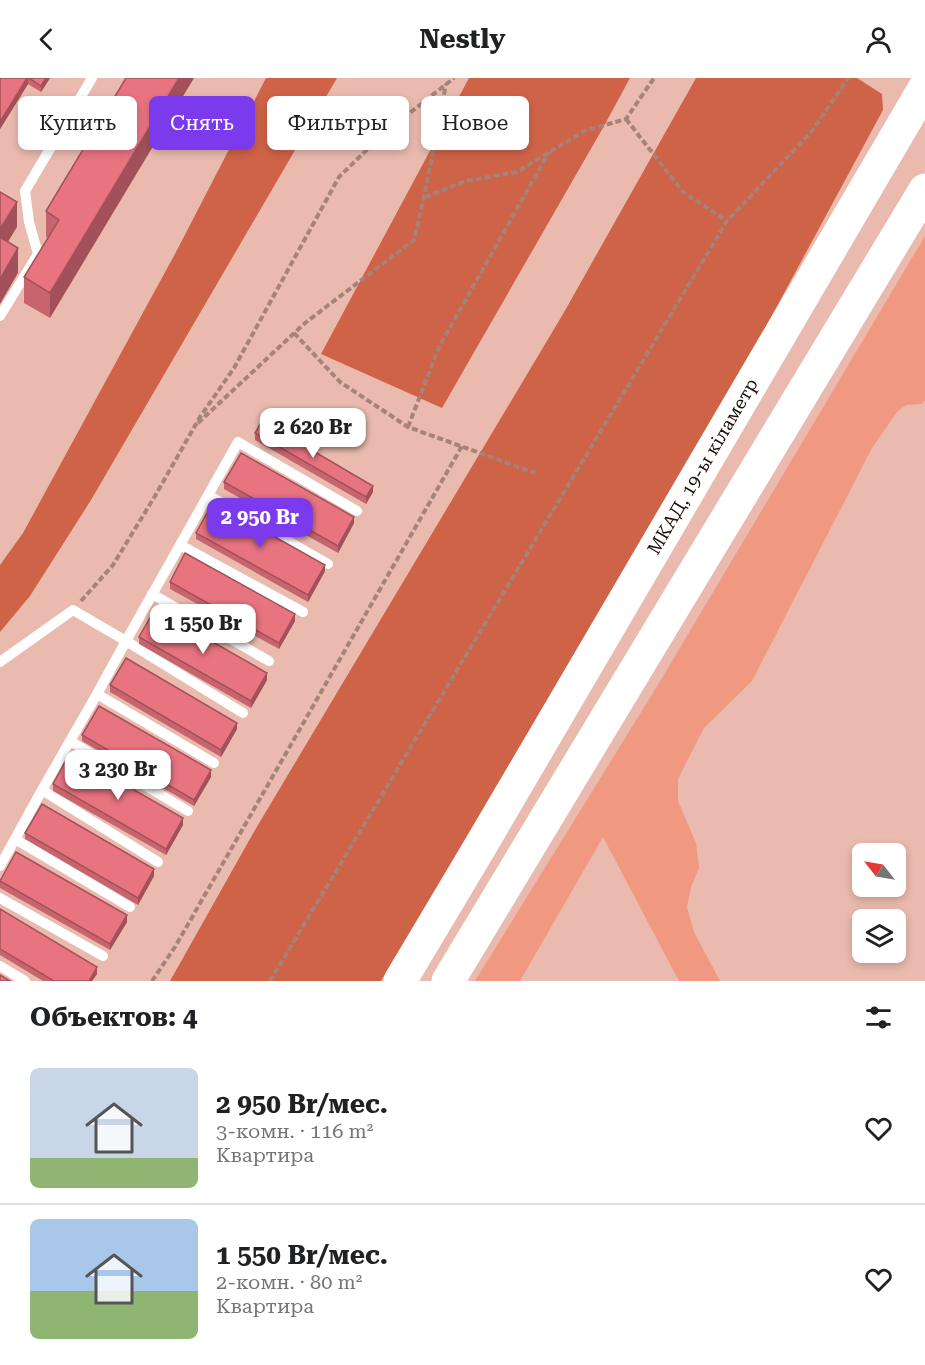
<!DOCTYPE html>
<html lang="ru">
<head>
<meta charset="utf-8">
<style>
	body { margin:0; font-family:"Roboto Serif",serif; background:#f6f6f6; color:#202124; height:100vh; display:flex; flex-direction:column; font-size:22px; white-space:nowrap }
	* { box-sizing:border-box; margin:0 }
	p { font-size:20px; color:#757577 }
	.icon { flex:none; width:33px; height:33px; fill:none; stroke:currentColor; stroke-width:2; stroke-linecap:round; stroke-linejoin:round }
	.map { position:relative; height:903px; overflow:hidden }
	.panel { display:flex; flex-direction:column; background:#fff; flex:1 }
	.panel>* { flex:none }
	.hud { position:absolute; left:18px; top:18px; width:600px; height:54px; display:flex; gap:12px }
	.needle { width:39px; rotate:301deg }
	.tools { position:absolute; left:852px; top:765px; display:grid; gap:12px }
	.tools a { display:grid; place-items:center; width:54px; height:54px; border-radius:9px; background:#fff; box-shadow:0 3px 9px #0003; font-size:30px }
	.price { position:absolute; translate:-50% -51px; padding:0 14px; border-radius:12px; background:#fff; color:#222; font-size:20px; line-height:39px; filter:drop-shadow(0 2px 3px #0008) }
	.price::after { content:''; position:absolute; left:50%; top:36px; width:18px; height:14px; margin-left:-9px; background:inherit; clip-path:polygon(0 0,100% 0,50% 100%) }
	.price.on { background:#7c3aed; color:#fff }
	ul { padding:0; list-style:none }
	li { display:flex; align-items:center; gap:18px; height:150px; padding:0 30px }
	li+li { border-top:2px solid #e0e0e0 }
	li span { display:grid; place-items:center; flex:none; width:168px; height:120px; border-radius:9px; color:#555 }
	li>.icon { margin-inline-start:auto }
	span .icon { width:72px; height:72px; fill:#fffc; stroke-width:1 }
	li b { font-size:26px }
	h2 { display:flex; justify-content:space-between; align-items:center; height:72px; padding:0 30px; font-size:26px }
	.chip { padding:0 21px; border-radius:9px; background:#fff; box-shadow:0 3px 9px #0003; font-size:21px; line-height:54px }
	.chip.on { background:#7c3aed; color:#fff }
	header { display:flex; justify-content:space-between; align-items:center; height:78px; padding:0 30px; background:#fff; font-size:27px; font-weight:700 }
	.map>svg:first-child { display:block }
	.green { fill:#f19881 }
	.forest { fill:#cf6347 }
	.lines { fill:none; stroke-linecap:round; stroke-linejoin:round }
	.path { stroke:#a78278; stroke-width:4; stroke-dasharray:6 3; stroke-linecap:butt }
	.lane { stroke:#fff; stroke-width:10 }
	.highway { stroke:#fff; stroke-width:33 }
	.wall { fill:#c8646e }
	.shaded-wall { fill:#a2515a }
	.building { fill:#e87480; stroke:#a2515a; stroke-width:1.5 }
	.labels { text-anchor:middle; stroke-width:6; stroke-linejoin:round; paint-order:stroke }
	.street-label { font-size:18px; fill:#1e0e0a; stroke:#f7c7ba }
</style>
</head>
<body>
<header><svg class="icon" aria-label="back" viewBox="0 0 24 24"><path d="M15 5l-7 7 7 7"/></svg>Nestly<svg class="icon" aria-label="person" viewBox="0 0 24 24"><circle cx="12" cy="8" r="4"/><path d="M4 21q1-7 8-7t8 7"/></svg></header>
<div class="map">
<svg width="925" height="903" viewBox="0 0 925 903">
	<rect width="100%" height="100%" fill="#eabaae"/>
	<path class="green" d="M925 158V322L922 326 906 327 897 334 872 370 752 603 704 650 678 701V723L696 765 699 790 691 809 687 829 694 854 720 903H679L603 759 520 903H475L656 610Z"/>
	<path class="forest" d="M266 0H337L91 422 30 518 0 554V487L23 455 176 174Z
		M469 0H630L604 48 442 330 321 276Z
		M696 0H857L882 16 883 32 742 293 381 903H170L255 752 563 236Z"/>
	<g class="lines">
		<path class="path" d="M626 41 683 114 727 143
			M425 119 466 103 517 94 584 53 626 41 654 0
			M294 255 340 304 408 349 535 395
			M198 345 305 245 414 162 424 119 446 6
			M408 349 439 269 549 74
			M81 523 113 487 155 418 200 339 234 290 339 99 383 56 454 0
			M152 903 175 869 462 368
			M270 903 727 143 812 53 848 0"/>
		<path class="lane" d="M0 238 38 176 29 144 25 113 92 0
			M208 417 328 486
			M180 467 303 534
			M152 516 269 583
			M0 584 73 532 126 563 238 364 357 433
			M97 616 70 663 188 733
			M214 685 97 616 126 563 243 635
			M42 712 70 663
			M15 761 42 712 158 784
			M0 788 15 761 130 829
			M0 820 103 878
			M0 888 25 903"/>
		<g class="highway">
			<path id="s1" d="M400 903 480 769 925 9"/>
			<path d="M448 903 925 112"/>
		</g>
	</g>
	<path class="wall" d="M0 0H50L41 14 28 6 0 51Z
		M126 0 50 240 24 225V199L48 160 46 159V133Z
		M255 355 373 414 366 426 255 362Z
		M224 404 354 445 338 475 224 411Z
		M196 455 325 493 308 524 196 461Z
		M170 504 295 543 279 571 170 511Z
		M139 559 267 602 251 630 139 566Z
		M110 607 237 651 221 679 110 614Z
		M82 657 211 699 194 728 82 663Z
		M53 706 183 747 166 777 53 713Z
		M25 755 154 798 138 827 25 761Z
		M0 803 127 844 110 872 0 810Z
		M0 831 97 896 92 903H43L0 877Z"/>
	<path class="shaded-wall" d="M28 0V6L0 51V44Z
		M46 0H50L41 14V8Z
		M179 0H194L50 240V215Z
		M17 124V149L0 177V151Z
		M18 170V195L0 226V201Z
		M373 408V414L366 426V419Z
		M354 439V445L338 475V468Z
		M325 487V493L308 524V517Z
		M295 536V543L279 571V565Z
		M267 595V602L251 630V623Z
		M237 645V651L221 679V672Z
		M211 692V699L194 728V722Z
		M183 740V747L166 777V771Z
		M154 791V798L138 827V820Z
		M127 837V844L110 872V866Z
		M97 889V896L92 903H89Z"/>
	<path class="building" d="M0 0H27L0 44Z
		M29 0H46L41 8Z
		M126 0H179L50 215 24 199 59 142 46 133Z
		M0 114 17 124 0 151Z
		M0 159 18 170 0 201Z
		M262 343 373 408 366 419 255 355Z
		M241 375 354 439 338 468 224 404Z
		M213 424 325 487 308 517 196 455Z
		M185 475 295 536 279 565 170 504Z
		M155 531 267 595 251 623 139 559Z
		M126 580 237 645 221 672 110 607Z
		M99 628 211 692 194 722 82 657Z
		M70 675 183 740 166 771 53 706Z
		M42 726 154 791 138 820 25 755Z
		M16 774 127 837 110 866 0 803Z
		M0 831 97 889 89 903H54L0 871Z
		M0 897 10 903H0Z"/>
	<g class="labels">
		<g class="street-label">
			<text dy="6" stroke="none"><textPath href="#s1" startOffset="597">МКАД, 19-ы кіламетр</textPath></text>
		</g>
	</g>
</svg>
<div class="tools">
<a><svg class="needle" viewBox="-14 -14 28 28"><path d="M0-13l5 13h-10z" fill="#e53935"/><path d="M0 13l5-13h-10z" fill="#757577"/></svg></a>
<a><svg class="icon" aria-label="layers" viewBox="0 0 24 24"><path d="M12 4l9 5-9 5-9-5zM3 14l9 5 9-5"/></svg></a>
</div>
<b class="price" style="left:313px;top:381px">2 620 Br</b>
<b class="price on" style="left:260px;top:471px">2 950 Br</b>
<b class="price" style="left:203px;top:577px">1 550 Br</b>
<b class="price" style="left:118px;top:723px">3 230 Br</b>
<div class="hud">
<a class="chip">Купить</a>
<a class="chip on">Снять</a>
<a class="chip">Фильтры</a>
<a class="chip">Новое</a>
</div>
</div>
<section class="panel">
<h2>Объектов: 4<svg class="icon" aria-label="filters" viewBox="0 0 24 24"><path d="M4 7h16M4 17h16"/><circle cx="9" cy="7" r="2"/><circle cx="15" cy="17" r="2"/></svg></h2>
<ul>
<li><span style="background:linear-gradient(#c9d6e8 75%,#8fb573 0)"><svg class="icon" aria-label="home" viewBox="0 0 24 24"><path d="M3 11l9-7 9 7M6 9v11h12V9"/></svg></span><div><b>2 950 Br/мес.</b><p>3-комн. · 116 m²</p><p>Квартира</p></div><svg class="icon" aria-label="heart" viewBox="0 0 24 24"><path d="M12 20l-8-8c-3-5 5-10 8-4 3-6 11-1 8 4z"/></svg></li>
<li><span style="background:linear-gradient(#a9c7e8 60%,#8fb573 0)"><svg class="icon" aria-label="home" viewBox="0 0 24 24"><path d="M3 11l9-7 9 7M6 9v11h12V9"/></svg></span><div><b>1 550 Br/мес.</b><p>2-комн. · 80 m²</p><p>Квартира</p></div><svg class="icon" aria-label="heart" viewBox="0 0 24 24"><path d="M12 20l-8-8c-3-5 5-10 8-4 3-6 11-1 8 4z"/></svg></li>
</ul>
</section>
</body>
</html>
